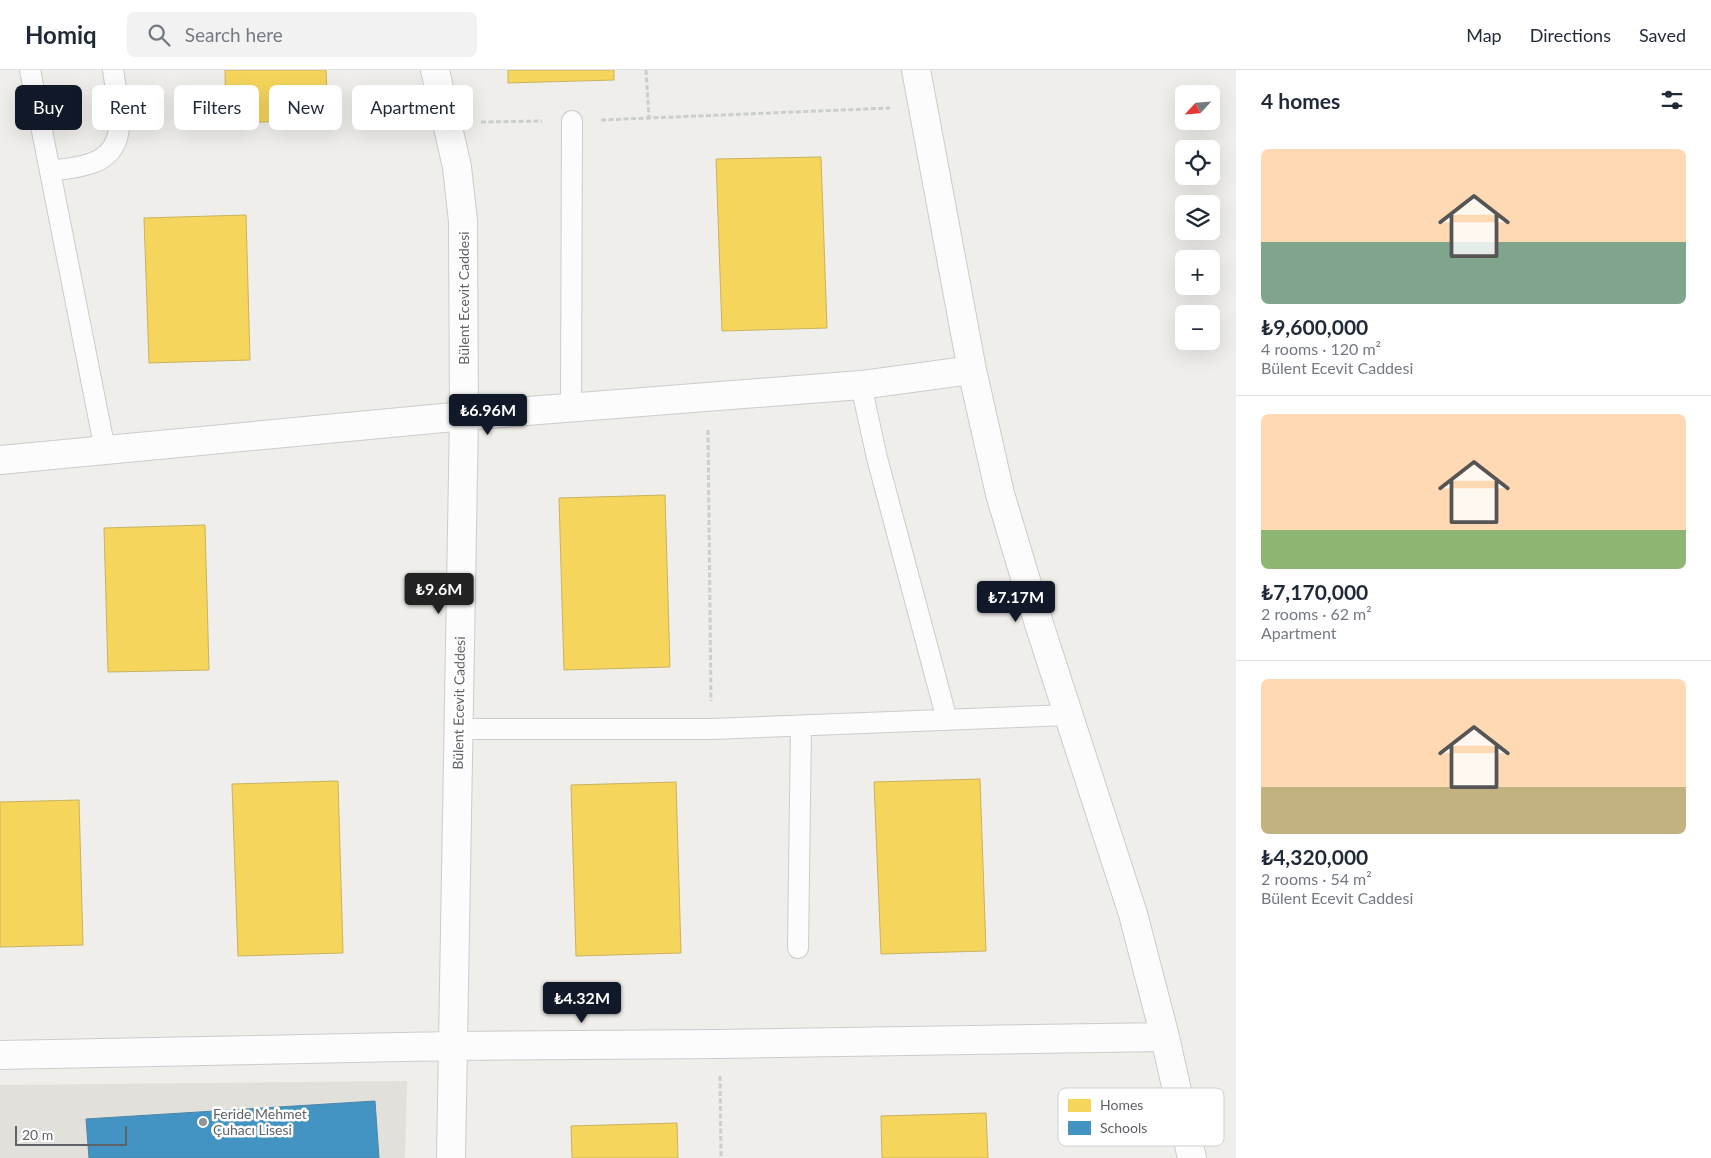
<!DOCTYPE html>
<html lang="en">
<head>
<meta charset="utf-8">
<style>
	body { margin:0; font-family:Lato,sans-serif; background:#f2f2f3; color:#1f2937; height:100vh; display:flex; flex-direction:column; font-size:19px; white-space:nowrap }
	* { box-sizing:border-box; margin:0 }
	p { font-size:16px; color:#747a83 }
	.icon { flex:none; width:28px; height:28px; fill:none; stroke:currentColor; stroke-width:2; stroke-linecap:round; stroke-linejoin:round }
	.map { position:relative; flex:1; overflow:hidden }
	.details { display:flex; flex-direction:column; background:#fff; width:475px }
	.details>* { flex:none }
	.hud { position:absolute; left:15px; top:15px; width:475px; height:45px; display:flex; gap:10px }
	.needle { width:32px; rotate:244deg }
	.fabs { position:absolute; left:1175px; top:15px; display:grid; gap:10px }
	.fabs a { display:grid; place-items:center; width:45px; height:45px; border-radius:8px; background:#fff; box-shadow:0 5px 20px #0002; font-size:25px }
	.scale { position:absolute; left:15px; bottom:12px; width:112px; box-sizing:border-box; padding-left:5px; border:2px solid #5f6368; border-top:0; font-size:14px; line-height:18px; white-space:nowrap; color:#5f6368; -webkit-text-stroke:4px #fff; paint-order:stroke }
	.price { position:absolute; translate:-50% -42px; padding:0 11px; border-radius:5px; background:#111827; color:#fff; font-size:16px; line-height:32px; filter:drop-shadow(0 1px 2px #0008) }
	.price::after { content:''; position:absolute; left:50%; top:30px; width:15px; height:11px; margin-left:-8px; background:inherit; clip-path:polygon(0 0,100% 0,50% 100%) }
	.price.current { background:#222; color:#fff }
	ul { padding:0; list-style:none }
	li { display:grid; align-content:center; gap:10px; height:265px; padding:0 25px }
	li+li { border-top:1px solid #e0e1e3 }
	li span { display:grid; place-items:center; height:155px; border-radius:8px; color:#555 }
	li>.icon { margin-inline-start:auto }
	span .icon { width:90px; height:90px; fill:#fffc; stroke-width:1 }
	li b { font-size:21px }
	h2 { display:flex; justify-content:space-between; align-items:center; height:60px; padding:0 25px; font-size:21px }
	.pill { padding:0 18px; border-radius:8px; background:#fff; box-shadow:0 5px 20px #0002; font-size:18px; line-height:45px }
	.pill.current { background:#111827; color:#fff }
	header { display:flex; align-items:center; gap:30px; box-sizing:border-box; height:70px; padding:0 25px; background:#fff; border-bottom:1px solid #e0e1e3 }
	header strong { font-size:24px }
	nav { display:flex; gap:28px; margin-inline-start:auto; font-size:18px }
	.search { width:350px; height:45px; background:#f2f2f3; display:flex; align-items:center; gap:12px; box-sizing:border-box; padding:0 18px; border-radius:8px; color:#747a83; font-size:19px }
	main { display:flex; flex:1; min-height:0 }
	.map>svg:first-child { display:block }
	.education { fill:#e2e0da }
	.homes { fill:#f6d55c; stroke:#c9b360 }
	.schools { fill:#4393c3; stroke:#4b85a8 }
	.lines { fill:none; stroke-linecap:round; stroke-linejoin:round }
	.lane-casing { stroke:#cbcccc; stroke-width:22 }
	.street-casing { stroke:#cbcccc; stroke-width:30 }
	.path { stroke:#cacfcc; stroke-width:3; stroke-dasharray:5 2.5; stroke-linecap:butt }
	.lane { stroke:#fdfcfc; stroke-width:20 }
	.street { stroke:#fdfcfc; stroke-width:28 }
	.poi-dot { fill:#919496; stroke:#fff; stroke-width:2 }
	.labels { text-anchor:middle; stroke-width:5; stroke-linejoin:round; paint-order:stroke }
	.street-label { font-size:14px; fill:#5f6368; stroke:#fff }
	.poi-label { font-size:14px; fill:#5f6368; stroke:#fff; text-anchor:start }
	.key { fill:#fff; stroke:#cfd0d2; stroke-width:1 }
	.key-label { font-size:14px; fill:#5f6368 }
</style>
</head>
<body>
<header>
<strong>Homiq</strong>
<div class="search"><svg class="icon" aria-label="search" viewBox="0 0 24 24"><circle cx="10" cy="10" r="6"/><path d="M15 15l6 6"/></svg>Search here</div>
<nav><a>Map</a><a>Directions</a><a>Saved</a></nav>
</header>
<main>
<div class="map">
<svg width="1236" height="1088" viewBox="0 0 1236 1088">
	<rect width="100%" height="100%" fill="#efeeea"/>
	<path class="education" d="M407 1011 405 1088H0V1015Z"/>
	<path class="homes" d="M225 0H326L328 50 226 53Z
		M508 0H614V10L508 13Z
		M821 87 827 258 722 261 716 89Z
		M246 145 250 290 149 293 144 148Z
		M665 425 670 597 564 600 559 428Z
		M205 455 209 600 108 602 104 458Z
		M980 709 986 881 881 884 874 712Z
		M338 711 343 883 238 886 232 714Z
		M676 712 681 883 576 886 571 715Z
		M79 730 83 875 0 877V732Z
		M986 1043 988 1088H882L881 1046Z
		M677 1053 678 1088H572L571 1056Z"/>
	<path class="schools" d="M375 1031 379 1088H89L86 1049Z"/>
	<g class="lines">
		<g class="lane-casing">
			<path id="lane" d="M30 0 105 380
				M50 101C63 99 79 98 92 93 133 79 117 31 113 0
				M861 315 877 388 947 650
				M571 338 572 51
				M458 659H711L1068 645
				M798 878 801 656"/>
		</g>
		<g class="street-casing">
			<path id="street" d="M435 0 457 97 463 151 464 346 451 1088
				M916 0 972 300 1000 424 1040 557 1133 844 1165 967 1192 1088
				M0 390 464 346 861 315 972 300
				M0 985 451 976 719 974 1165 967"/>
		</g>
		<path class="path" d="M646 0 649 48
			M601 50 890 38
			M481 52 542 51
			M708 360 711 631
			M720 1006 721 1088"/>
		<use href="#lane" class="lane"/>
		<use href="#street" class="street"/>
	</g>
	<circle class="poi-dot" cx="203" cy="1052" r="5"/>
	<g class="labels">
		<g class="street-label">
			<text transform="translate(464 228) rotate(-90)" y="5">Bülent Ecevit Caddesi</text>
			<text transform="translate(459 633) rotate(-89)" y="5">Bülent Ecevit Caddesi</text>
		</g>
		<g class="poi-label">
			<text x="213" y="1049">Feride Mehmet<tspan x="213" dy="16">Çuhacı Lisesi</tspan></text>
		</g>
	</g>
	<rect x="1058" y="1018" width="166" height="58" rx="8" class="key"/>
	<rect x="1068" y="1029" width="23" height="13" fill="#f6d55c"/>
	<rect x="1068" y="1051" width="23" height="14" fill="#4393c3"/>
	<g class="key-label">
		<text x="1100" y="1040">Homes</text>
		<text x="1100" y="1063">Schools</text>
	</g>
</svg>
<div class="fabs">
<a><svg class="needle" viewBox="-14 -14 28 28"><path d="M0-13l5 13h-10z" fill="#e53935"/><path d="M0 13l5-13h-10z" fill="#747a83"/></svg></a>
<a><svg class="icon" aria-label="locate" viewBox="0 0 24 24"><circle cx="12" cy="12" r="6"/><path d="M12 2v4M12 18v4M2 12h4M18 12h4"/></svg></a>
<a><svg class="icon" aria-label="layers" viewBox="0 0 24 24"><path d="M12 4l9 5-9 5-9-5zM3 14l9 5 9-5"/></svg></a>
<a>+</a>
<a>−</a>
</div>
<div class="scale">20 m</div>
<b class="price" style="left:488px;top:366px">₺6.96M</b>
<b class="price current" style="left:439px;top:545px">₺9.6M</b>
<b class="price" style="left:1016px;top:553px">₺7.17M</b>
<b class="price" style="left:582px;top:954px">₺4.32M</b>
<div class="hud">
<a class="pill current">Buy</a>
<a class="pill">Rent</a>
<a class="pill">Filters</a>
<a class="pill">New</a>
<a class="pill">Apartment</a>
</div>
</div>
<section class="details">
<h2>4 homes<svg class="icon" aria-label="filters" viewBox="0 0 24 24"><path d="M4 7h16M4 17h16"/><circle cx="9" cy="7" r="2"/><circle cx="15" cy="17" r="2"/></svg></h2>
<ul>
<li><span style="background:linear-gradient(#ffd9b3 60%,#7fa58c 0)"><svg class="icon" aria-label="home" viewBox="0 0 24 24"><path d="M3 11l9-7 9 7M6 9v11h12V9"/></svg></span><div><b>₺9,600,000</b><p>4 rooms · 120 m²</p><p>Bülent Ecevit Caddesi</p></div></li>
<li><span style="background:linear-gradient(#ffd9b3 75%,#8fb573 0)"><svg class="icon" aria-label="home" viewBox="0 0 24 24"><path d="M3 11l9-7 9 7M6 9v11h12V9"/></svg></span><div><b>₺7,170,000</b><p>2 rooms · 62 m²</p><p>Apartment</p></div></li>
<li><span style="background:linear-gradient(#ffd9b3 70%,#c2b280 0)"><svg class="icon" aria-label="home" viewBox="0 0 24 24"><path d="M3 11l9-7 9 7M6 9v11h12V9"/></svg></span><div><b>₺4,320,000</b><p>2 rooms · 54 m²</p><p>Bülent Ecevit Caddesi</p></div></li>
</ul>
</section>
</main>
</body>
</html>
